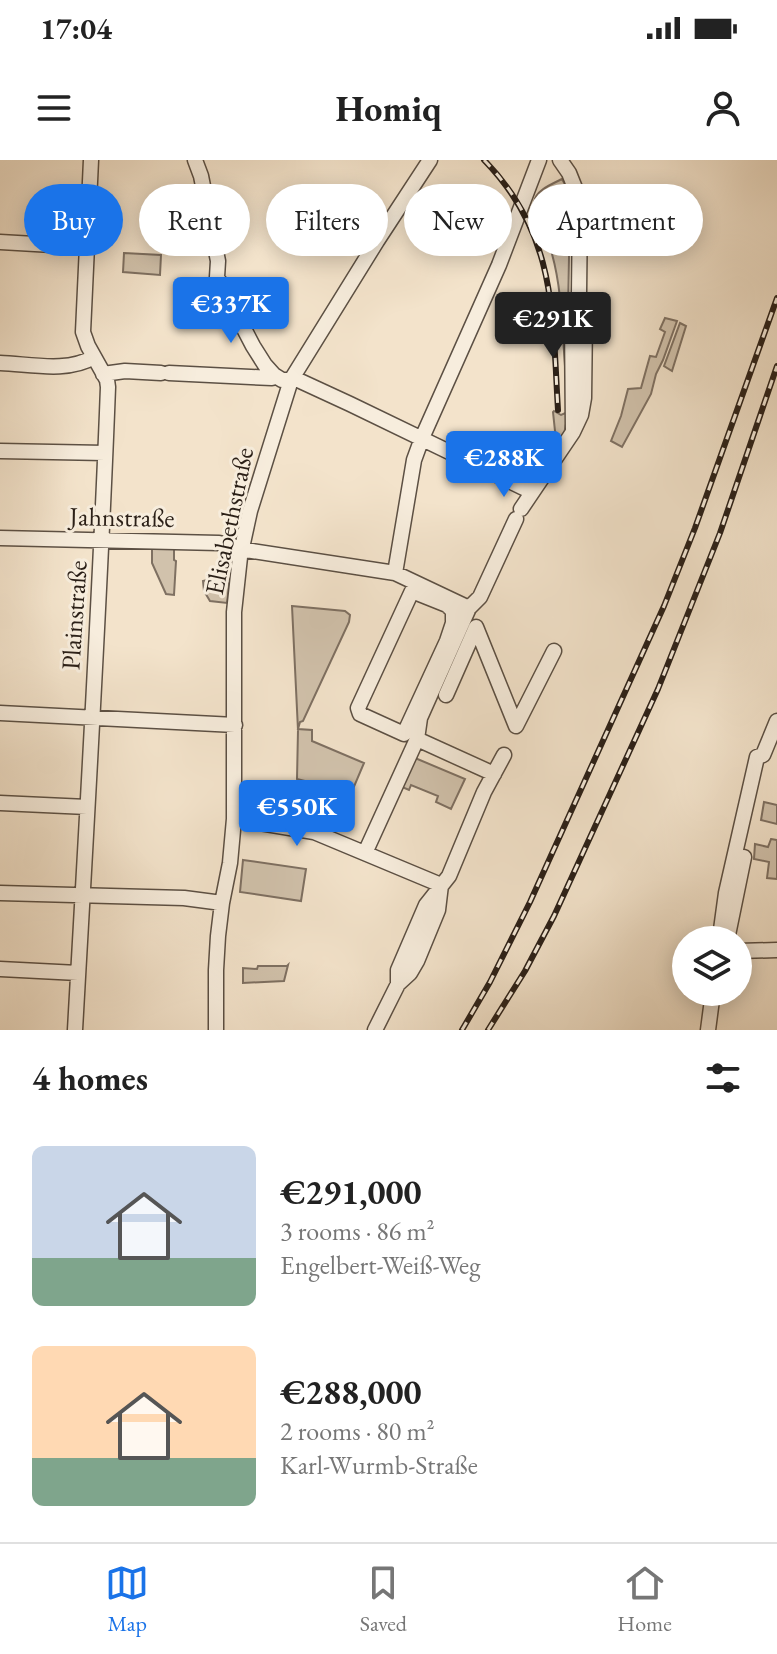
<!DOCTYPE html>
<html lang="en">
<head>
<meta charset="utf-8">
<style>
	body { margin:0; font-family:"EB Garamond",serif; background:#f6f6f6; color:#222; height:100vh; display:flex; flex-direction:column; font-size:30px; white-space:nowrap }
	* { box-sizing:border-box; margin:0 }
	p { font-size:26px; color:#767676 }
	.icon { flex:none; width:44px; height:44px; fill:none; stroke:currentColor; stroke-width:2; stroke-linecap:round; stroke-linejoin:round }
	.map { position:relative; height:870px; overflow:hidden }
	.sheet { display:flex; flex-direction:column; background:#fff; flex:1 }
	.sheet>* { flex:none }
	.top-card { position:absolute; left:24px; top:24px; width:730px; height:72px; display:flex; gap:16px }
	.buttons { position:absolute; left:672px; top:766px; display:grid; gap:16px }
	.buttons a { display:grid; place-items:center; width:80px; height:80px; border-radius:50%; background:#fff; box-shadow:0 4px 20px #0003; font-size:40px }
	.price { position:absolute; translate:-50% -68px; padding:0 18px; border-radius:8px; background:#1a73e8; color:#fff; font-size:26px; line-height:52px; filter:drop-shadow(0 2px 4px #0008) }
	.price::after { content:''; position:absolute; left:50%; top:48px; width:24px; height:18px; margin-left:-12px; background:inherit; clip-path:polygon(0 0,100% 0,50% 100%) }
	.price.selected { background:#222; color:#fff }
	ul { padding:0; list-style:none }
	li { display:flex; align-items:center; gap:24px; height:200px; padding:0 32px }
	li span { display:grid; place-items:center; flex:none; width:224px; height:160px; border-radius:12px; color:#555 }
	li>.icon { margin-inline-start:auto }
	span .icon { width:96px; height:96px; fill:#fffc; stroke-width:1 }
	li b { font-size:34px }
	h2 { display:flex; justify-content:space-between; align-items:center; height:96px; padding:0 32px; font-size:34px }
	.chip { padding:0 28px; border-radius:36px; background:#fff; box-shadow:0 4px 20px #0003; font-size:28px; line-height:72px }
	.chip.selected { background:#1a73e8; color:#fff }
	.status { display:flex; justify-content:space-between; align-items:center; height:56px; padding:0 40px; background:#fff; direction:ltr }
	.status svg { height:22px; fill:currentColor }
	header { display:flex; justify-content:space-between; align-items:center; height:104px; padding:0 32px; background:#fff; font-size:36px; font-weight:700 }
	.tabs { display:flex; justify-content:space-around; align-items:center; height:112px; border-top:2px solid #e0e0e0; background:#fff; font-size:22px; color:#767676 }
	.tabs a { display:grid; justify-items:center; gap:4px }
	.tabs .selected { color:#1a73e8 }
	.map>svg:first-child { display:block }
	.green { fill:#d1c2ac; stroke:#7e7062; stroke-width:2 }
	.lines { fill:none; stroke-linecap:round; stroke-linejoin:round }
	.minor-casing { stroke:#5c5044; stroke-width:17 }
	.minor { stroke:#f7eddd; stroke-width:14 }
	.rail-casing { stroke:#2a1f17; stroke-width:6 }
	.rail { stroke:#f7eddd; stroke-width:3; stroke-dasharray:9; stroke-linecap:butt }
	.labels { text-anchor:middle; stroke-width:6; stroke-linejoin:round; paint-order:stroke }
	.street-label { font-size:26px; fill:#2a1f17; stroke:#f7eddd }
</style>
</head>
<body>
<div class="status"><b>17:04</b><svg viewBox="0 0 49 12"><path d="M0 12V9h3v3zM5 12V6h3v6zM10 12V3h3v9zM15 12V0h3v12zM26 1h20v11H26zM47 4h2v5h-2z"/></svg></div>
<header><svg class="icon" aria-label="menu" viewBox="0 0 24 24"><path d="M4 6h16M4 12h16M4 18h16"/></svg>Homiq<svg class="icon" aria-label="person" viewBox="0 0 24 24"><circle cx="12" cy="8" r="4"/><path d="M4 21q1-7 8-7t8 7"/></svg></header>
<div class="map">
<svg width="777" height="870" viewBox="0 0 777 870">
	<rect width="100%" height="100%" fill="#f3e3cb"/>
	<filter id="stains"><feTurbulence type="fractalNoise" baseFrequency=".0025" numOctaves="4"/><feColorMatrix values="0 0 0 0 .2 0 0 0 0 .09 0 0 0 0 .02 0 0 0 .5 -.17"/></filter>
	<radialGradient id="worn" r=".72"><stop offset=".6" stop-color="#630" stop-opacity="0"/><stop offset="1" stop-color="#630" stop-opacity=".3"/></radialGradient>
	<path class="green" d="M562 19 568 30 570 43 567 205 565 206C562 168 562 130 552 94 548 81 531 52 534 42 536 30 552 24 562 19Z
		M596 48 608 60 595 90V49Z
		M124 93 161 95 160 115 123 112Z
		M665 158 677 161 663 200 656 214 651 234 622 287 611 281 621 256 628 229 641 228 650 196 656 197 665 172 660 169Z
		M680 163 686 166 672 211 664 206Z
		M554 251 561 255 568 252 564 275 559 281 555 271 553 252Z
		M152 388 174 389V400L176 401 174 435 166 434 152 403Z
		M207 415 230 418 227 443 210 441 204 431 203 421 207 420Z
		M292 446 345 451 350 455 349 462 303 561 300 562 298 569 312 570V581L364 603 353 629 339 623 336 629 297 619 298 570Z
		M415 598 465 619 451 649 436 642 438 636 411 625 409 630 402 627Z
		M764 642 777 645V664L761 660Z
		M771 679 777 680V719L767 718 769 702 754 699 755 684 768 687Z
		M243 700 306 709 301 741 240 732Z
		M288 805 284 821 243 823V808L257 809 258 806H287Z"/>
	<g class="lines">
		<g class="minor-casing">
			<path id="minor" d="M195 0 201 16 218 101 217 117 253 186 265 205 274 215 282 220H298L350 244 532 332
				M560 0 569 13 575 28 580 47 579 134 572 160 573 272
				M0 82 87 87
				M0 203C30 204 67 213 94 197
				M169 213 272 218
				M103 214 125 211 161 213
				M0 291 105 293
				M521 349 573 272 581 255 584 238 585 158 580 138
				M0 378 219 383 246 390 395 413 469 448
				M395 413 414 300 422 278 499 105 539 0
				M412 431 447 445 453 451V463L447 481 404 574 360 554 358 548Z
				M446 535 476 467 516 566
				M0 553 235 565
				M516 566 554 491
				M417 579 494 614
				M0 643 87 647
				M234 659 314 672 441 725
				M365 693 417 579 420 558 469 448 480 437 516 359
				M0 733 184 738 222 743
				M728 775 744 697
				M720 777 726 733 757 597 763 595 777 561
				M738 791 777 790
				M0 809 78 813
				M398 824V810L426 745 449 716 484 632 504 595
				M75 870C87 656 100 441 108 227L107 220 88 186 83 172 91 0
				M216 870V810L218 776 222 743 230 703 234 659V452L240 397 250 351 291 220 377 81 430 0
				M375 870 398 824 410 813 417 801 438 750 441 725
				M708 870 713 832"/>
		</g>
		<use href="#minor" class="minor"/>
		<g class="rail-casing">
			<path id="rail" d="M484 0C557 75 552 153 558 250
				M462 870 490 822 530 742 664 446 695 368 777 138
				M488 870 525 811 554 756 658 529 720 373 777 206"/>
		</g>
		<use href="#rail" class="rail"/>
	</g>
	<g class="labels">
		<g class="street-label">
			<text transform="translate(122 357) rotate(1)" y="9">Jahnstraße</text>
			<text transform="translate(229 361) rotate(-78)" y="9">Elisabethstraße</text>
			<text transform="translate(74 455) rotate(-86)" y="9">Plainstraße</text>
		</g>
	</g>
	<rect width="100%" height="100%" filter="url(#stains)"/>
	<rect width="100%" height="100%" fill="url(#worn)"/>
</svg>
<div class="buttons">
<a><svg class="icon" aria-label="layers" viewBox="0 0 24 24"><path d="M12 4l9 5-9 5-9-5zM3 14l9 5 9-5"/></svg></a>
</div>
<b class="price" style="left:231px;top:185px">€337K</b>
<b class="price selected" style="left:553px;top:200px">€291K</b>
<b class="price" style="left:504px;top:339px">€288K</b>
<b class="price" style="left:297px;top:688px">€550K</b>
<div class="top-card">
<a class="chip selected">Buy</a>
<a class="chip">Rent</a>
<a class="chip">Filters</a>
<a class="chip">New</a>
<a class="chip">Apartment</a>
</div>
</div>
<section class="sheet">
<h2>4 homes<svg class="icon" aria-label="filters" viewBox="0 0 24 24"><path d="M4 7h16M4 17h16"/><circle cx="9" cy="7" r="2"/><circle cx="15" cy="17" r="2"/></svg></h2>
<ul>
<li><span style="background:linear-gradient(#c9d6e8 70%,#7fa58c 0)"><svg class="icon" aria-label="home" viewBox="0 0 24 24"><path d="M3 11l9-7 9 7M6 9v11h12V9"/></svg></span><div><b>€291,000</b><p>3 rooms · 86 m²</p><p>Engelbert-Weiß-Weg</p></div></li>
<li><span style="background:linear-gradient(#ffd9b3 70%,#7fa58c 0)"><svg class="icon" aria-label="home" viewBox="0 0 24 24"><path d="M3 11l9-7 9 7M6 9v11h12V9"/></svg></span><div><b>€288,000</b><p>2 rooms · 80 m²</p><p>Karl-Wurmb-Straße</p></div></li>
</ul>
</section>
<nav class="tabs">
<a class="selected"><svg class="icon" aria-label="map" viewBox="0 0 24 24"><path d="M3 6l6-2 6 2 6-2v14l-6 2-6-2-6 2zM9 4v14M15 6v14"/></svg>Map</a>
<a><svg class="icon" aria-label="saved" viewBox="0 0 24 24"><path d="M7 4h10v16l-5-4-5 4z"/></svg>Saved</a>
<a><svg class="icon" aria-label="home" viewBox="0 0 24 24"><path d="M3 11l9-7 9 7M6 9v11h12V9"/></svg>Home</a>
</nav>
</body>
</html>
